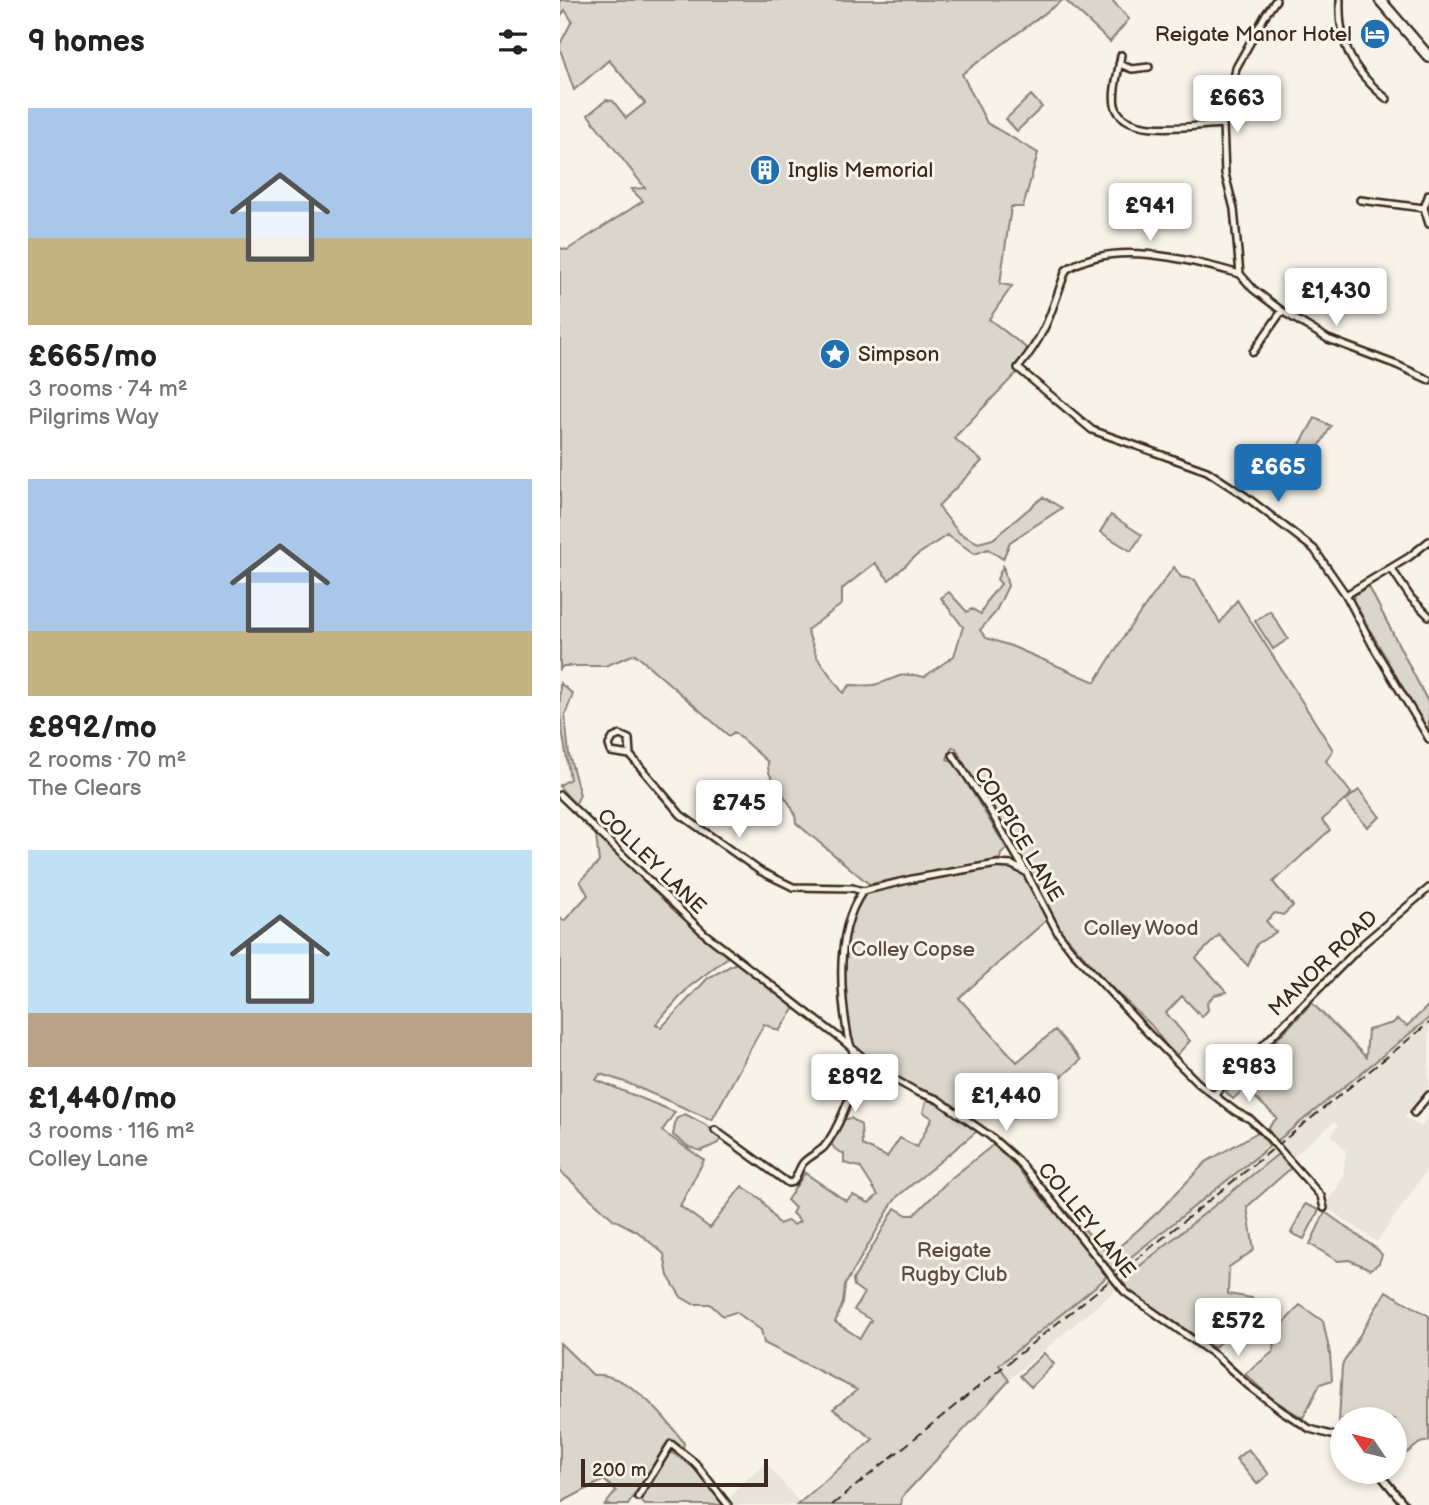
<!DOCTYPE html>
<html lang="en">
<head>
<meta charset="utf-8">
<style>
	body { margin:0; font-family:"Balsamiq Sans",sans-serif; background:#f6f6f6; color:#222; height:100vh; display:flex; flex-direction:column; font-size:26px; white-space:nowrap }
	* { box-sizing:border-box; margin:0 }
	p { font-size:23px; color:#767676 }
	.icon { flex:none; width:38px; height:38px; fill:none; stroke:currentColor; stroke-width:2; stroke-linecap:round; stroke-linejoin:round }
	.map { position:relative; flex:1; overflow:hidden }
	.drawer { display:flex; flex-direction:column; background:#fff; width:560px }
	.drawer>* { flex:none }
	.needle { width:46px; rotate:305deg }
	.buttons { position:absolute; left:770px; top:1407px; display:grid; gap:14px }
	.buttons a { display:grid; place-items:center; width:77px; height:77px; border-radius:50%; background:#fff; box-shadow:0 4px 10px #0003; font-size:35px }
	.scale { position:absolute; left:21px; bottom:18px; width:187px; box-sizing:border-box; padding-left:7px; border:4px solid #3b2a1e; border-top:0; font-size:19px; line-height:24px; white-space:nowrap; color:#3b2a1e; -webkit-text-stroke:5px #f7f3e8; paint-order:stroke }
	.price { position:absolute; translate:-50% -60px; padding:0 16px; border-radius:7px; background:#fff; color:#222; font-size:23px; line-height:46px; filter:drop-shadow(0 2px 4px #0008) }
	.price::after { content:''; position:absolute; left:50%; top:42px; width:21px; height:16px; margin-left:-10px; background:inherit; clip-path:polygon(0 0,100% 0,50% 100%) }
	.price.selected { background:#1f6fb2; color:#fff }
	ul { padding:0; list-style:none }
	li { display:grid; align-content:center; gap:14px; height:371px; padding:0 28px }
	li span { display:grid; place-items:center; height:217px; border-radius:0px; color:#555 }
	li>.icon { margin-inline-start:auto }
	span .icon { width:126px; height:126px; fill:#fffc; stroke-width:1 }
	li b { font-size:30px }
	h2 { display:flex; justify-content:space-between; align-items:center; height:84px; padding:0 28px; font-size:30px }
	main { display:flex; flex:1; min-height:0 }
	.map>svg:first-child { display:block }
	.built { fill:#e9e4d9 }
	.green { fill:#dbd6cb; stroke:#8b8074; stroke-width:2 }
	.lines { fill:none; stroke-linecap:round; stroke-linejoin:round }
	.street-casing { stroke:#3b2a1e; stroke-width:10 }
	.primary-casing { stroke:#3b2a1e; stroke-width:14 }
	.street { stroke:#f7f3e8; stroke-width:5 }
	.primary { stroke:#f7f3e8; stroke-width:9 }
	.rail { stroke:#3b2a1e; stroke-width:2; stroke-dasharray:10 5; stroke-linecap:butt }
	.street-bridge-casing { stroke:#3b2a1e; stroke-width:10; stroke-linecap:butt }
	.street-bridge { stroke:#f7f3e8; stroke-width:5 }
	.labels { text-anchor:middle; stroke-width:6; stroke-linejoin:round; paint-order:stroke }
	.poi-label { font-size:21px; fill:#3b2a1e; stroke:#f7f3e8; text-anchor:start }
	.street-label { font-size:21px; fill:#3b2a1e; stroke:#f7f3e8 }
	.park-label { font-size:21px; fill:#5b4c41; stroke:#f7f3e8 }
</style>
</head>
<body>
<main>
<section class="drawer">
<h2>9 homes<svg class="icon" aria-label="filters" viewBox="0 0 24 24"><path d="M4 7h16M4 17h16"/><circle cx="9" cy="7" r="2"/><circle cx="15" cy="17" r="2"/></svg></h2>
<ul>
<li><span style="background:linear-gradient(#a9c7e8 60%,#c2b280 0)"><svg class="icon" aria-label="home" viewBox="0 0 24 24"><path d="M3 11l9-7 9 7M6 9v11h12V9"/></svg></span><div><b>£665/mo</b><p>3 rooms · 74 m²</p><p>Pilgrims Way</p></div></li>
<li><span style="background:linear-gradient(#a9c7e8 70%,#c2b280 0)"><svg class="icon" aria-label="home" viewBox="0 0 24 24"><path d="M3 11l9-7 9 7M6 9v11h12V9"/></svg></span><div><b>£892/mo</b><p>2 rooms · 70 m²</p><p>The Clears</p></div></li>
<li><span style="background:linear-gradient(#bfe0f5 75%,#b9a48a 0)"><svg class="icon" aria-label="home" viewBox="0 0 24 24"><path d="M3 11l9-7 9 7M6 9v11h12V9"/></svg></span><div><b>£1,440/mo</b><p>3 rooms · 116 m²</p><p>Colley Lane</p></div></li>
</ul>
</section>
<div class="map">
<svg width="869" height="1505" viewBox="0 0 869 1505">
	<rect width="100%" height="100%" fill="#f7f3e8"/>
	<filter id="ink" filterUnits="userSpaceOnUse"><feTurbulence type="fractalNoise" baseFrequency=".0143" numOctaves="2"/><feDisplacementMap in="SourceGraphic" scale="14" xChannelSelector="R" yChannelSelector="G"/><feConvolveMatrix kernelMatrix="1 2 1 2 8 2 1 2 1" color-interpolation-filters="sRGB"/></filter>
	<g filter="url(#ink)">
		<path class="built" d="M869 1018V1089L844 1117 861 1127 869 1115V1167L817 1242 767 1208 769 1198 778 1187 783 1175 786 1151 771 1135 778 1125 774 1122 733 1157 717 1141Z
			M699 1133 731 1168 566 1284 554 1263Z
			M547 1276 558 1288 300 1505H172L168 1499 189 1477 206 1463 240 1503Z"/>
		<path class="green" d="M0 0H503L402 74 427 123 478 153 463 207H451L440 284 452 286 429 319 469 350V360L394 438 422 461 378 506 399 533 418 543 433 539 483 497 502 508 450 542 443 559 428 549 415 554 387 535 356 556 329 580 315 563 282 589V604L247 630 257 657 283 693 290 685C297 685 306 686 313 685 337 681 335 670 364 677L394 656 403 627 381 598 389 592 407 612 412 609 421 614 428 599 441 584 437 579 443 566 448 586 435 613 420 630 426 638 451 646 535 682 570 627 614 567 621 577 635 580 660 623 677 600 773 750 766 761 791 793 786 800 799 790 820 817 807 827 785 800 762 820 770 830 713 882 733 906 723 915 715 913 706 921 716 932 697 944 688 966 659 935 636 958 667 992 654 995 647 1003 648 1010 642 1017 622 996 606 1013 630 1041 615 1057 591 1025 551 987 502 932 453 841 410 776 396 748 392 747 387 759 395 764 447 849 441 854 440 859 309 884 236 823C236 800 205 783 208 762L174 732 169 736 75 654 45 666H3L0 669V248L7 250 83 201 71 189 85 188 28 115 46 100 53 101 66 118 85 103 49 60 14 90 0 49V44L12 21 5 10 0 17Z
			M505 0H552L569 19 550 42Z
			M471 95 482 107 457 131 446 119Z
			M755 418 771 426 753 457 738 448Z
			M551 515 582 535 571 551 540 532Z
			M808 585 869 704V734L793 600 795 592Z
			M710 611 728 639 713 649 695 621Z
			M0 683 13 694 5 715 9 755 20 795 15 805 0 787V785L10 779 0 716Z
			M39 834 131 925 168 957 129 987 96 1024 101 1028 148 978 176 963 235 1008 219 1031 204 1024 152 1120 65 1082 40 1074 36 1080 115 1112 102 1131 144 1160 120 1206 150 1228 182 1186 201 1199 219 1224 227 1221 234 1225 240 1221 232 1213 235 1208 227 1200 245 1173 286 1201 293 1195 309 1203 318 1195 300 1167 284 1163V1154L275 1149 270 1142 282 1120 291 1118 301 1125 302 1145 327 1157 340 1138 357 1147 372 1118 363 1112 367 1099 399 1116 417 1129 416 1132 338 1196 332 1204 285 1285 283 1303 275 1322 300 1338 311 1320 294 1310 304 1293 294 1286 293 1280 335 1208 347 1215H354L389 1180 433 1145 454 1164 490 1207 497 1202 550 1255 599 1211 646 1162 698 1132 710 1146 552 1272 546 1266 542 1270 547 1276 542 1281 439 1365 449 1381 342 1497 341 1505H237L313 1439 273 1409 297 1390 204 1343 201 1330 176 1312 163 1316 150 1304H133L121 1297 108 1276 104 1254 78 1232 53 1219 0 1171V918L4 921 28 895 20 881 39 862 36 835Z
			M452 865 466 872 490 917 399 998 457 1062 495 1030 521 1060 453 1119 429 1097 414 1117 400 1114 377 1099 357 1092 295 1053 289 1040 282 979 288 926 303 891 390 871Z
			M752 1003 806 1057 808 1030 833 1023 837 1019 847 1026 869 1005V1018L717 1141 707 1129 717 1118 685 1088 673 1099 666 1092Z
			M125 1114 146 1125 161 1138 158 1143 141 1151 129 1147 113 1135 116 1119Z
			M718 1154 731 1168 687 1207 694 1250 669 1267 668 1294 692 1298 689 1307 692 1311 654 1348 567 1290 560 1282Z
			M745 1204 759 1210 744 1239 731 1233Z
			M765 1212 818 1250 822 1255 819 1263 811 1269 789 1260 778 1261 750 1244Z
			M826 1291 869 1316V1441L860 1443 835 1462V1419H782V1425L779 1423 782 1365Z
			M740 1305 763 1321 770 1354 772 1380 760 1384 743 1418 714 1400 685 1374 713 1352 718 1329Z
			M0 1343 33 1375C69 1372 105 1417 124 1443L123 1449 110 1441 68 1505H45L56 1491 44 1480 0 1503Z
			M484 1353 494 1364 471 1387 460 1376Z
			M688 1449 709 1474 697 1484 676 1459Z
			M110 1452C134 1463 148 1483 163 1505H85L81 1501 86 1489Z"/>
		<g class="lines">
			<g class="street-casing">
				<path id="street" d="M716 0 706 14 676 68 669 104 663 124 665 174 674 209 680 274 693 289 722 311 768 339 837 365 869 380
					M780 0C778 45 793 71 827 99
					M561 55C559 70 552 91 555 105 563 139 636 125 663 124
					M559 64 572 69 589 67
					M869 194 864 208 869 224
					M800 200 864 208
					M680 274C629 260 554 238 506 270 491 312 487 333 458 368L532 430 647 471 685 496 754 549 786 595 813 646 869 739
					M693 352 722 311
					M831 568 851 598 869 616
					M786 595 849 557 869 541
					M70 755 51 752 49 745 53 738 60 735 69 739 70 755 121 815 200 871 233 887 292 888 303 891
					M393 755 430 810 466 872 498 933 512 951 589 1034 638 1083 676 1112 690 1119 706 1134
					M0 795 145 934 281 1039 318 1070 357 1092 377 1099 430 1136 457 1160 478 1184 547 1270
					M654 1095 804 943 869 888
					M854 1113 869 1095
					M155 1130 228 1183 233 1182C237 1177 239 1168 243 1163 248 1157 258 1153 264 1147 276 1133 294 1091 296 1073 298 1058 291 1050 288 1037 280 992 275 930 303 891L352 879 437 864 452 865 466 872
					M728 1159 761 1196 764 1208
					M565 1292 656 1356 689 1386 722 1411 750 1429 782 1438
					M818 1472 845 1505
					M78 1497 111 1444 135 1463 168 1505"/>
			</g>
			<g class="primary-casing">
				<path id="primary" d="M820 0 869 57"/>
			</g>
			<use href="#street" class="street"/>
			<use href="#primary" class="primary"/>
			<path class="rail" d="M272 1505 869 1023"/>
			<g class="street-bridge-casing">
				<path id="street-bridge" d="M706 1134 728 1159
					M547 1270 565 1292"/>
			</g>
			<use href="#street-bridge" class="street-bridge"/>
		</g>
	</g>
	<defs>
		<g id="hotel-disc" transform="scale(1.575)"><circle r="9.5" fill="#1f6fb2" stroke="#f7f3e8"/><path d="M-6-4.5h1.5V1H6V5H4.5V3h-9V5H-6ZM-4 0a1.8 1.8 0 1 1 3.6 0ZM.5 0V-2.5h3Q6-2.5 6 0Z" fill="#fff"/></g>
		<g id="building-disc" transform="scale(1.575)"><circle r="9.5" fill="#1f6fb2" stroke="#f7f3e8"/><path d="M-4-6H4V6H1V3H-1V6H-4ZM-2.5-4.3h1.7v1.8h-1.7ZM.8-4.3h1.7v1.8H.8ZM-2.5-1h1.7V.8h-1.7ZM.8-1h1.7V.8H.8Z" fill="#fff"/></g>
		<g id="sight-disc" transform="scale(1.575)"><circle r="9.5" fill="#1f6fb2" stroke="#f7f3e8"/><path d="M0-6L1.8-2.2L6-1.7L2.9 1.2L3.7 5.4L0 3.3L-3.7 5.4L-2.9 1.2L-6-1.7L-1.8-2.2Z" fill="#fff"/></g>
	</defs>
	<g fill-rule="evenodd">
		<use href="#hotel-disc" x="815" y="34"/>
		<use href="#building-disc" x="205" y="170"/>
		<use href="#sight-disc" x="275" y="354"/>
	</g>
	<g class="labels">
		<g class="poi-label">
			<text x="792" y="41" text-anchor="end">Reigate Manor Hotel</text>
			<text x="228" y="177">Inglis Memorial</text>
			<text x="298" y="361">Simpson</text>
		</g>
		<g class="street-label">
			<text transform="translate(459 834) rotate(59)" y="7">COPPICE LANE</text>
			<text transform="translate(92 861) rotate(44)" y="7">COLLEY LANE</text>
			<text transform="translate(763 963) rotate(-44)" y="7">MANOR ROAD</text>
			<text transform="translate(527 1220) rotate(51)" y="7">COLLEY LANE</text>
		</g>
		<g class="park-label">
			<text x="581" y="935">Colley Wood</text>
			<text x="353" y="956">Colley Copse</text>
			<text x="394" y="1257">Reigate<tspan x="394" dy="24">Rugby Club</tspan></text>
		</g>
	</g>
</svg>
<div class="buttons">
<a><svg class="needle" viewBox="-14 -14 28 28"><path d="M0-13l5 13h-10z" fill="#e53935"/><path d="M0 13l5-13h-10z" fill="#767676"/></svg></a>
</div>
<div class="scale">200 m</div>
<b class="price" style="left:677px;top:135px">£663</b>
<b class="price" style="left:590px;top:243px">£941</b>
<b class="price" style="left:776px;top:328px">£1,430</b>
<b class="price selected" style="left:718px;top:504px">£665</b>
<b class="price" style="left:179px;top:840px">£745</b>
<b class="price" style="left:689px;top:1104px">£983</b>
<b class="price" style="left:295px;top:1114px">£892</b>
<b class="price" style="left:446px;top:1133px">£1,440</b>
<b class="price" style="left:678px;top:1358px">£572</b>
</div>
</main>
</body>
</html>
